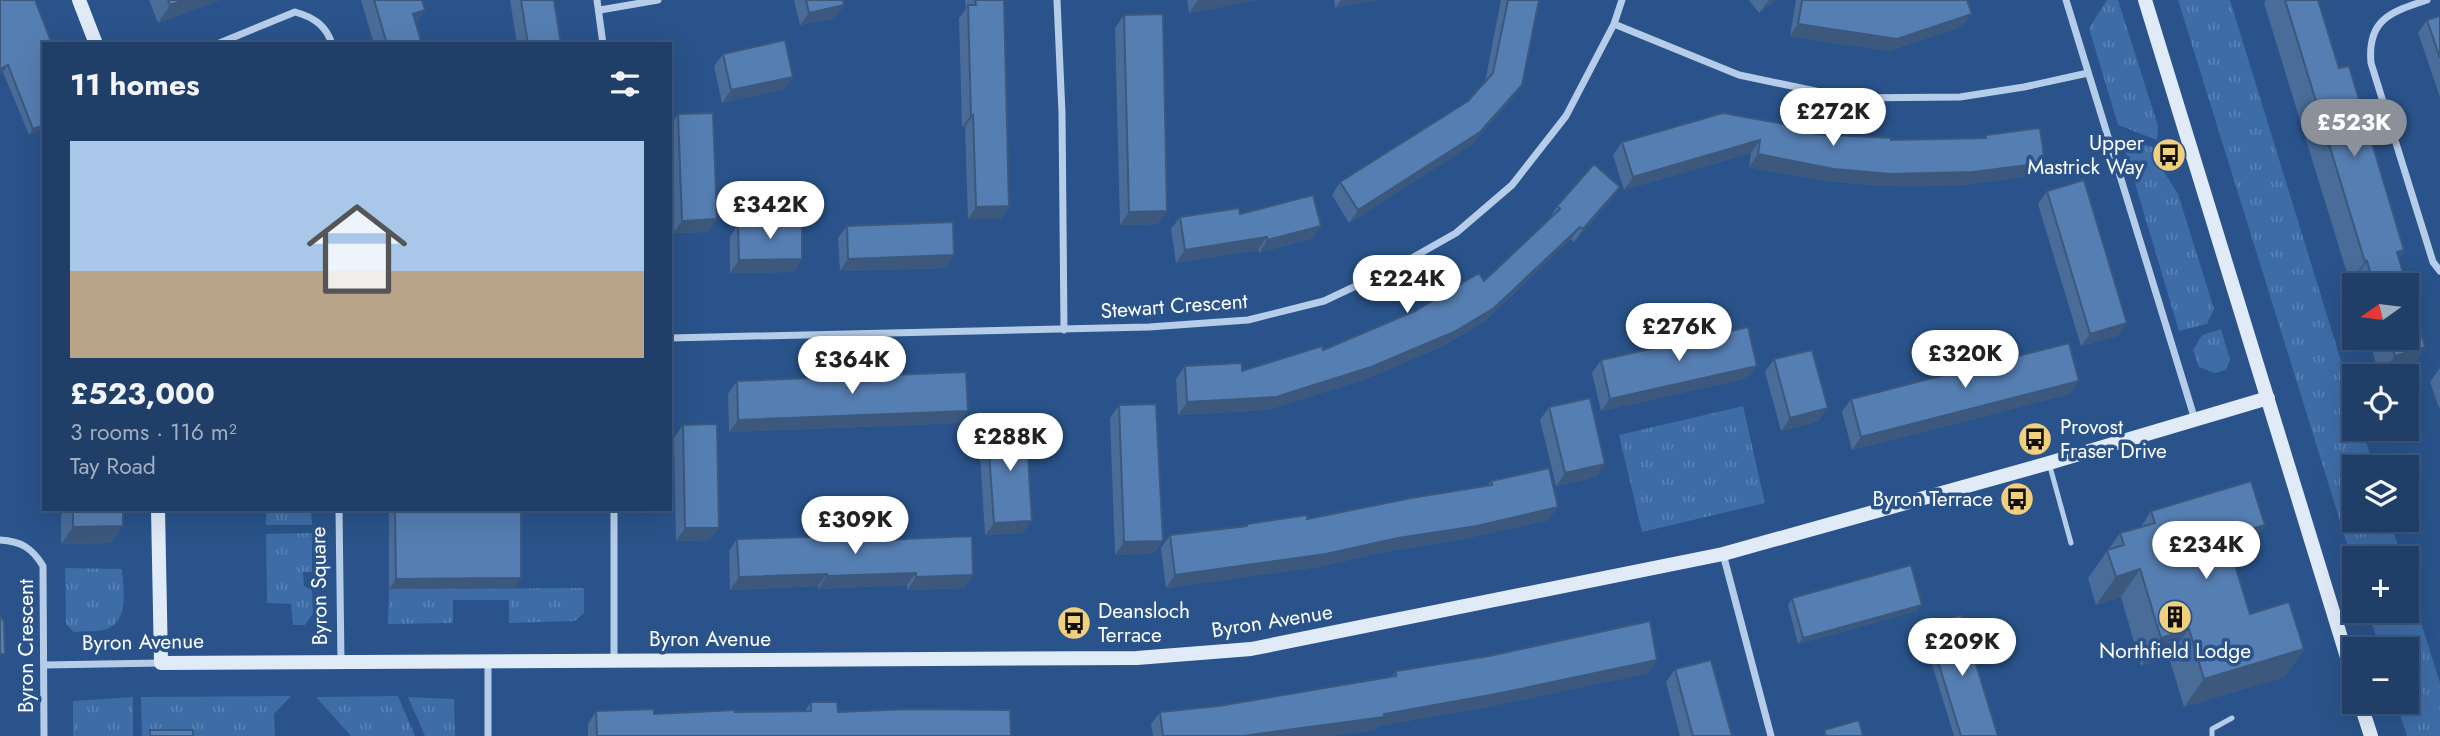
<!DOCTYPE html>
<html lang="en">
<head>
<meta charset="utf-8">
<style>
	body { margin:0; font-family:Jost,sans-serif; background:#2c4971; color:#f1f3f6; height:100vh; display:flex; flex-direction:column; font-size:26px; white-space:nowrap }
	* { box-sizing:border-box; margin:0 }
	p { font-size:23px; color:#a1aec0 }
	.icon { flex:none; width:38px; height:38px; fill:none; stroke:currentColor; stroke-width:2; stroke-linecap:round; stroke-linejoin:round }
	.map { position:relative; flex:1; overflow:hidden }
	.panel { position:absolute; left:42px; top:42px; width:630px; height:469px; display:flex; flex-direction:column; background:#1f3e68; border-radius:0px; box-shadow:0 7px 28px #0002,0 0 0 2px #3c577c }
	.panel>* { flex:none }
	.needle { width:46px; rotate:256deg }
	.controls { position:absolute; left:2342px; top:273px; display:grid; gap:14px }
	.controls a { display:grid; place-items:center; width:77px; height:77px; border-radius:0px; background:#1f3e68; box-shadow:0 7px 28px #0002,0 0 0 2px #3c577c; font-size:35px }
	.price { position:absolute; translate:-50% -60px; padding:0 16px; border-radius:24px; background:#fff; color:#222; font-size:23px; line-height:46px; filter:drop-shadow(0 2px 4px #0008) }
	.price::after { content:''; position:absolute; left:50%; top:42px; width:21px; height:16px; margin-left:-10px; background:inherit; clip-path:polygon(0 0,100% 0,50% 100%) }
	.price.active { background:#8c9099; color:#fff }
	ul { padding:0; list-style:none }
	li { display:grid; align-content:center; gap:14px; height:371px; padding:0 28px }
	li+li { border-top:2px solid #3c577c }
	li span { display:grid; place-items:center; height:217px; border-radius:0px; color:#555 }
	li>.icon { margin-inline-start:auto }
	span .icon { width:126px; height:126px; fill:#fffc; stroke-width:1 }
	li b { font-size:30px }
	h2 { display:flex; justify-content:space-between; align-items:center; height:84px; padding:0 28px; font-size:30px }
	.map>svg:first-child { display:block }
	.grass { fill:url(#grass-tufts) }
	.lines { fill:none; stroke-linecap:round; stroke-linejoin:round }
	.lane { stroke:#b6cde9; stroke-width:5 }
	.street { stroke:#b6cde9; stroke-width:7 }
	.secondary { stroke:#e1ebf8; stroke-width:14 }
	.wall { fill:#496c99 }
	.shaded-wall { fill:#3c587d }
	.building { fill:#557eb2; stroke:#3c587d; stroke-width:2 }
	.labels { text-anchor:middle; stroke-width:7; stroke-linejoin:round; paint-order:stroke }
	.poi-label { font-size:21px; fill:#fff; stroke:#29538a; text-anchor:end }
	.street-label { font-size:21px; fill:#fff; stroke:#29538a }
</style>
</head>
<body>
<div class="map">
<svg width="2440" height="736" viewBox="0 0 2440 736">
	<defs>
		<pattern id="grass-tufts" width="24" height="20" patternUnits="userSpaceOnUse" patternTransform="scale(1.75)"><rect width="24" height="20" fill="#3d6ca6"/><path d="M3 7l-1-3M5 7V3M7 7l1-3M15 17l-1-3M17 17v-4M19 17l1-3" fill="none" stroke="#5a82b3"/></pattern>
	</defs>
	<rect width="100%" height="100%" fill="#29538a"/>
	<path class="grass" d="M2107 0H2118L2158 126 2157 140 2118 125 2089 28Z
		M2178 0H2230L2354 403V429H2362L2374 467H2354V520H2390L2402 558H2354V566Z
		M2121 136 2158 149 2164 172 2178 194 2214 309 2207 324 2179 331Z
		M2221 329 2230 360 2226 370 2215 373 2199 367 2193 350 2202 335Z
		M1743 406 1765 503 1642 532 1619 435Z
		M266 509H311L312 525H266Z
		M312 533V572H303L304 586 312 590 313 613 305 625H293L291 604 267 603 266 534Z
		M65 568 122 569C123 587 130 620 107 629 98 632 84 631 74 632L66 624Z
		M2406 574 2440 683V736H2407L2396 702H2406V649H2380L2368 611H2406Z
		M584 588V613L575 621 509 623V600H453V623L388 624 389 589Z
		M291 696 274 714 275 736H142L141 697Z
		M398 696 415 736H351L316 697Z
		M133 697V736H73V701Z
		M408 697 454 699 455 736H425Z"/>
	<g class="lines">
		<path class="lane" d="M2049 463 2071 543
			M2212 736V729L2232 718"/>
		<path class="street" d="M597 0 603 44
			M1057 0 1062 113 1064 330
			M2066 0 2195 420
			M2427 0C2391 12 2367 19 2371 63L2433 262 2440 271
			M600 10 658 0
			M1614 24 1739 75 1849 98 1960 97 2024 87 2088 73
			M217 44 295 12C313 17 326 25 332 44
			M670 338 1149 327 1248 320 1324 301 1396 267 1456 233 1512 185 1566 116 1614 24 1622 0
			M339 509 341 662
			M0 540C21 541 32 548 43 566L44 736
			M1723 554 1771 736
			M614 659V509
			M488 661V736
			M44 665 161 663"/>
		<path class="secondary" d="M79 0 96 44
			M2145 0 2354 680
			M158 509 161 663 1137 658 1251 649 1723 554 2049 463 2268 398
			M2360 702 2371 736"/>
	</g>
	<path class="wall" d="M0 0 44 44V129L29 135 3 72 0 73Z
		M149 0H220L158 23Z
		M361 0H422L415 23 422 44H374Z
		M510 0H554L561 44H517Z
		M794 0H843L844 5 835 18 800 25Z
		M965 0H1004L1009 206 1001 219H968L965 127H962L959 18 966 9Z
		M1187 0H1256L1189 13Z
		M1334 0H1374L1335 8Z
		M1501 0H1539L1513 98 1471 145 1349 223 1332 195 1340 182 1468 101 1485 82Z
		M1749 0H1776L1759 13Z
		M1796 0H1967L1963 26 1888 51 1790 36Z
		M2266 0H2318L2339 68 2404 250 2399 258 2425 347 2411 368 2380 376 2368 338H2406V285H2354V288L2352 283H2350L2264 3Z
		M1124 15 1158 224 1120 225 1115 28Z
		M2440 16V97L2418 33 2427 20Z
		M723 54 793 77 784 89 722 103 714 66Z
		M678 114 708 232 673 233 670 125Z
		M1816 134 1891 140 1984 138 1986 135 2045 163 2036 175 1964 185 1881 186 1826 181 1749 167 1751 153 1624 190 1613 155 1622 142Z
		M1620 187 1611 200 1574 242 1571 239 1485 321 1445 345 1363 380 1267 410 1178 415 1176 379 1185 366 1242 371 1323 350 1484 281 1549 219 1557 206Z
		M2047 191 2118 336 2081 346 2038 204Z
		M1240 214 1321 226 1312 238 1259 253 1258 250 1176 263 1171 229 1180 217Z
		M738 224 802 259 794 272 730 273V237Z
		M847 226 954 255 946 268 840 271 838 238Z
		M1774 359 1819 421 1781 431 1765 372Z
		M1601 360 1748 378 1601 411 1592 373Z
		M2439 369H2440V407L2439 408 2430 382Z
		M737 381 960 423 729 432 728 394Z
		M2079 381 2070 394 1852 450 1842 412 1851 399Z
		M1119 405 1163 541 1154 553 1115 555 1110 418Z
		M1549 407 1605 464 1596 477 1556 486 1540 420Z
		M683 425 710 540 676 541 674 438Z
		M987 425 1023 533 985 535 979 438Z
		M1491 481 1549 520 1468 538 1389 551 1317 567 1166 588 1161 548 1170 535 1245 526 1247 524 1307 519 1487 486Z
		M65 509H123V526L111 543 61 544V515Z
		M389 509H521L514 588 389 589Z
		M2151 511 2245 552 2232 556 2250 614 2304 649 2284 677 2184 707 2169 657 2141 666 2121 597 2096 605 2088 578 2120 533 2141 527Z
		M737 539 883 540 973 575 964 588 907 590V585L818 589V586L730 590 729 551Z
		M1792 598 1917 611 1798 644 1788 605Z
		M1927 626 1998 736H1954L1922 632Z
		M1657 660 1648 673 1487 707 1378 726 1375 730 1328 736H1153L1151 724 1160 712 1218 706 1391 677 1396 671Z
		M1675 669 1732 736H1680L1666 682Z
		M811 702 838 712 1011 736H588V724L596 711 654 714 805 711Z"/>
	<path class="shaded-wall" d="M184 0H220L158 23 170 5Z
		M1198 0H1256L1189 13Z
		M1341 0H1374L1335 8Z
		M1769 0H1776L1759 13Z
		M844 5 835 18 800 25 809 13Z
		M425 10 416 23 404 26 413 14Z
		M1972 14 1963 26 1888 51 1790 36 1798 24Z
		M8 65 3 72 0 73V69Z
		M793 77 784 89 722 103 731 90Z
		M1522 85 1513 98 1471 145 1349 223 1358 210Z
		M971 115H973L965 127H962Z
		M44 125V129L29 135 33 129Z
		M1760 140 1751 153 1624 190 1633 177Z
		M1758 154 2045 163 2036 175 1964 185 1881 186 1826 181 1749 167Z
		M1620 187 1611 200 1574 242 1583 229Z
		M1009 206 1001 219H968L976 207Z
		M1167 211 1158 224 1120 225 1129 212Z
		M717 219 708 232 673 233 682 221Z
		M1321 226 1312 238 1259 253 1267 240Z
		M1580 227 1571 239 1485 321 1445 345 1363 380 1267 410 1178 415 1187 402 1371 367Z
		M1267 237 1258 250 1176 263 1185 250Z
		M2404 250 2390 271 2397 252Z
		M954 255 946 268 840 271 848 259Z
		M802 259 794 272 730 273 739 260Z
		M2367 261 2352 283H2350L2365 262Z
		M2127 323 2118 336 2081 346 2090 334Z
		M2425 347 2411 368 2380 376 2395 356Z
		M1757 366 1748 378 1601 411 1610 399Z
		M2079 381 2070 394 1852 450 1861 437Z
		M1828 408 1819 421 1781 431 1790 418Z
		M968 411 960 423 729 432 738 420Z
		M1605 464 1596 477 1556 486 1565 473Z
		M1558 507 1549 520 1468 538 1389 551 1317 567 1166 588 1175 575 1398 538Z
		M1032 521 1023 533 985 535 994 523Z
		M2265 525 2245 552 2207 564 2226 536Z
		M123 526 111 543 61 544 73 527Z
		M685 528H719L710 540 676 541Z
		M1163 541 1154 553 1115 555 1124 542Z
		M2140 569 2121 597 2096 605 2116 577Z
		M916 573 907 585 818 589 827 576Z
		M827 574 818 586 730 590 739 577Z
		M973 575 964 588 907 590 916 577Z
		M521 578 514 588 389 589 396 579Z
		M1922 605 1917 611 1798 644 1803 638Z
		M2189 629 2169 657 2141 666 2161 638Z
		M2304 649 2284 677 2184 707 2204 679Z
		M1657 660 1648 673 1487 707 1378 726 1375 730 1328 736H1243L1384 714Z"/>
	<path class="building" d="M0 0H35L52 44H44V125L33 129 8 65 0 69Z
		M168 0H184L170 5Z
		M374 0H422L425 10 413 14 422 44H387Z
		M521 0H554L561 44H528Z
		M806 0H843L844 5 809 13Z
		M975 0H1004L1009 206 976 207 973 115H971L968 5H976Z
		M1508 0H1539L1522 85 1480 132 1358 210 1340 182 1468 101 1493 73Z
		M1802 0H1967L1972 14 1897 39 1798 24Z
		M2285 0H2318L2339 68 2349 66 2404 250 2397 252 2425 347 2395 356 2389 338H2406V285H2374L2367 261 2365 262Z
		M1163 14 1167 211 1129 212 1124 15Z
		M2440 16V58L2427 20Z
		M785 40 793 77 731 90 723 54Z
		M713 113 717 219 682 221 678 114Z
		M1723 113 1817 130 1816 134 1891 138V140L1986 138V135L2040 128 2045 163 1973 172 1890 174 1834 169 1758 154 1760 140 1633 177 1622 142Z
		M1594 164 1620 187 1583 229 1580 227 1494 308 1454 332 1371 367 1276 397 1187 402 1185 366 1242 363V371L1322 346 1323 350 1415 311 1479 273 1484 281 1560 209 1557 206Z
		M2084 180 2127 323 2090 334 2047 191Z
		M1313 195 1321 226 1267 240V237L1185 250 1180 217 1239 208 1240 214Z
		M953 222 954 255 848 259 847 226Z
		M802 223V259L739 260 738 224Z
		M1748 327 1757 366 1610 399 1601 360Z
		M2069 343 2079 381 1861 437 1851 399Z
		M1812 350 1828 408 1790 418 1774 359Z
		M966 372 968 411 738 420 737 381Z
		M1590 398 1605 464 1565 473 1549 407Z
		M1156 404 1163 541 1124 542 1119 405Z
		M1026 423 1032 521 994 523 987 425Z
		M717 424 719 528H685L683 425Z
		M1549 468 1558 507 1477 526 1398 538 1326 554 1175 575 1170 535 1247 526V524L1307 515V519L1411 498 1492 485 1491 481Z
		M2251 481 2265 525 2226 536 2250 614 2289 602 2304 649 2204 679 2189 629 2161 638 2140 569 2116 577 2107 550 2124 545 2120 533 2155 523 2151 511Z
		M73 509H123V526L73 527Z
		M395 509H521V578L396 579Z
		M883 535V540L972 536 973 575 916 577V573L827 576V574L739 577 737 539Z
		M1911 565 1922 605 1803 638 1792 598Z
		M0 615 4 622 5 654H0Z
		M1961 615 1998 736H1961L1927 626Z
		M1650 621 1657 660 1496 694 1384 714V717L1243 736H1163L1160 712 1218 706 1396 676V671L1489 656Z
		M1711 660 1732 736H1693L1675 669Z
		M811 702H837L838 712 910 709 1010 710 1011 736H597L596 711 654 709V714L735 710V712L811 711Z
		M1859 720 1863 736H1826L1824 730Z
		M150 730H193V736H150Z"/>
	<defs>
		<g id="bus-disc" transform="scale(1.75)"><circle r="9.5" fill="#f0d07d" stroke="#29538a"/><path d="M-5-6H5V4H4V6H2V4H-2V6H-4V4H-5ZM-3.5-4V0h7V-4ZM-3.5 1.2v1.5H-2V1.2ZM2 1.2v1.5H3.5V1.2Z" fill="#111"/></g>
		<g id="building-disc" transform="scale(1.75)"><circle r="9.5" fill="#f0d07d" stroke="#29538a"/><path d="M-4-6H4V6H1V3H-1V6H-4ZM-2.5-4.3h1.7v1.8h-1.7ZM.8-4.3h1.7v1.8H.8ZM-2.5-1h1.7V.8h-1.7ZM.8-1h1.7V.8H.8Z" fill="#111"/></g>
	</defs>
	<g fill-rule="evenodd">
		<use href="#bus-disc" x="2169" y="155"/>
		<use href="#bus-disc" x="2035" y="439"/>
		<use href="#bus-disc" x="2017" y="499"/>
		<use href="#building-disc" x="2175" y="617"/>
		<use href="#bus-disc" x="1074" y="623"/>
	</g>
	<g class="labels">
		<g class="poi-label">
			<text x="2144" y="150">Upper<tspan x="2144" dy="24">Mastrick Way</tspan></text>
			<text x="2060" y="434" text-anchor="start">Provost<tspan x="2060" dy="24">Fraser Drive</tspan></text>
			<text x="1993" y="506">Byron Terrace</text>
			<text x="1098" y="618" text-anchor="start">Deansloch<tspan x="1098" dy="24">Terrace</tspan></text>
			<text x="2175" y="658" text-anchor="middle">Northfield Lodge</text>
		</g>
		<g class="street-label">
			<text transform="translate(1174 306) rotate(-4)" y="7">Stewart Crescent</text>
			<text transform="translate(319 586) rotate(-91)" y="7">Byron Square</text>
			<text transform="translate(1272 621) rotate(-9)" y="7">Byron Avenue</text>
			<text x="710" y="646">Byron Avenue</text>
			<text transform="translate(143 642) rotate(-1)" y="7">Byron Avenue</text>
			<text transform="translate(26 646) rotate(-90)" y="7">Byron Crescent</text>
		</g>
	</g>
</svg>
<div class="controls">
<a><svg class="needle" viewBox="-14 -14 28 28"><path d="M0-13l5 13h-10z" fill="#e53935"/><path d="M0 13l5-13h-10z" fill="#a1aec0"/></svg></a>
<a><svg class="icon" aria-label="locate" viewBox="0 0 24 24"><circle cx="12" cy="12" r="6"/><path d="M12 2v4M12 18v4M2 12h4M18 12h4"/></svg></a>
<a><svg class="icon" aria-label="layers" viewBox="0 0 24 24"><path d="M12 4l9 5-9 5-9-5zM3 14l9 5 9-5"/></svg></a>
<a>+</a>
<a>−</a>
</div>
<b class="price" style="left:1833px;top:148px">£272K</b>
<b class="price active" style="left:2354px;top:159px">£523K</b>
<b class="price" style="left:770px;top:241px">£342K</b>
<b class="price" style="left:1407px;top:315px">£224K</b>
<b class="price" style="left:1679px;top:363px">£276K</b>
<b class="price" style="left:1965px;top:390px">£320K</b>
<b class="price" style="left:852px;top:396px">£364K</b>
<b class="price" style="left:1010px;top:473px">£288K</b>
<b class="price" style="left:855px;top:556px">£309K</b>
<b class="price" style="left:2206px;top:581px">£234K</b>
<b class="price" style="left:1962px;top:678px">£209K</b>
<section class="panel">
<h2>11 homes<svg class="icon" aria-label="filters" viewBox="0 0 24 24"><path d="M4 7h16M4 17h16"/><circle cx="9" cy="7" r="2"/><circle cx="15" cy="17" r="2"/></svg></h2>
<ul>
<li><span style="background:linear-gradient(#a9c7e8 60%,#b9a48a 0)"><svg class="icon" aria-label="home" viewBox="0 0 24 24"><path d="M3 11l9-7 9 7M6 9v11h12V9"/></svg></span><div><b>£523,000</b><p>3 rooms · 116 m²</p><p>Tay Road</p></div></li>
</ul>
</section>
</div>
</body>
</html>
